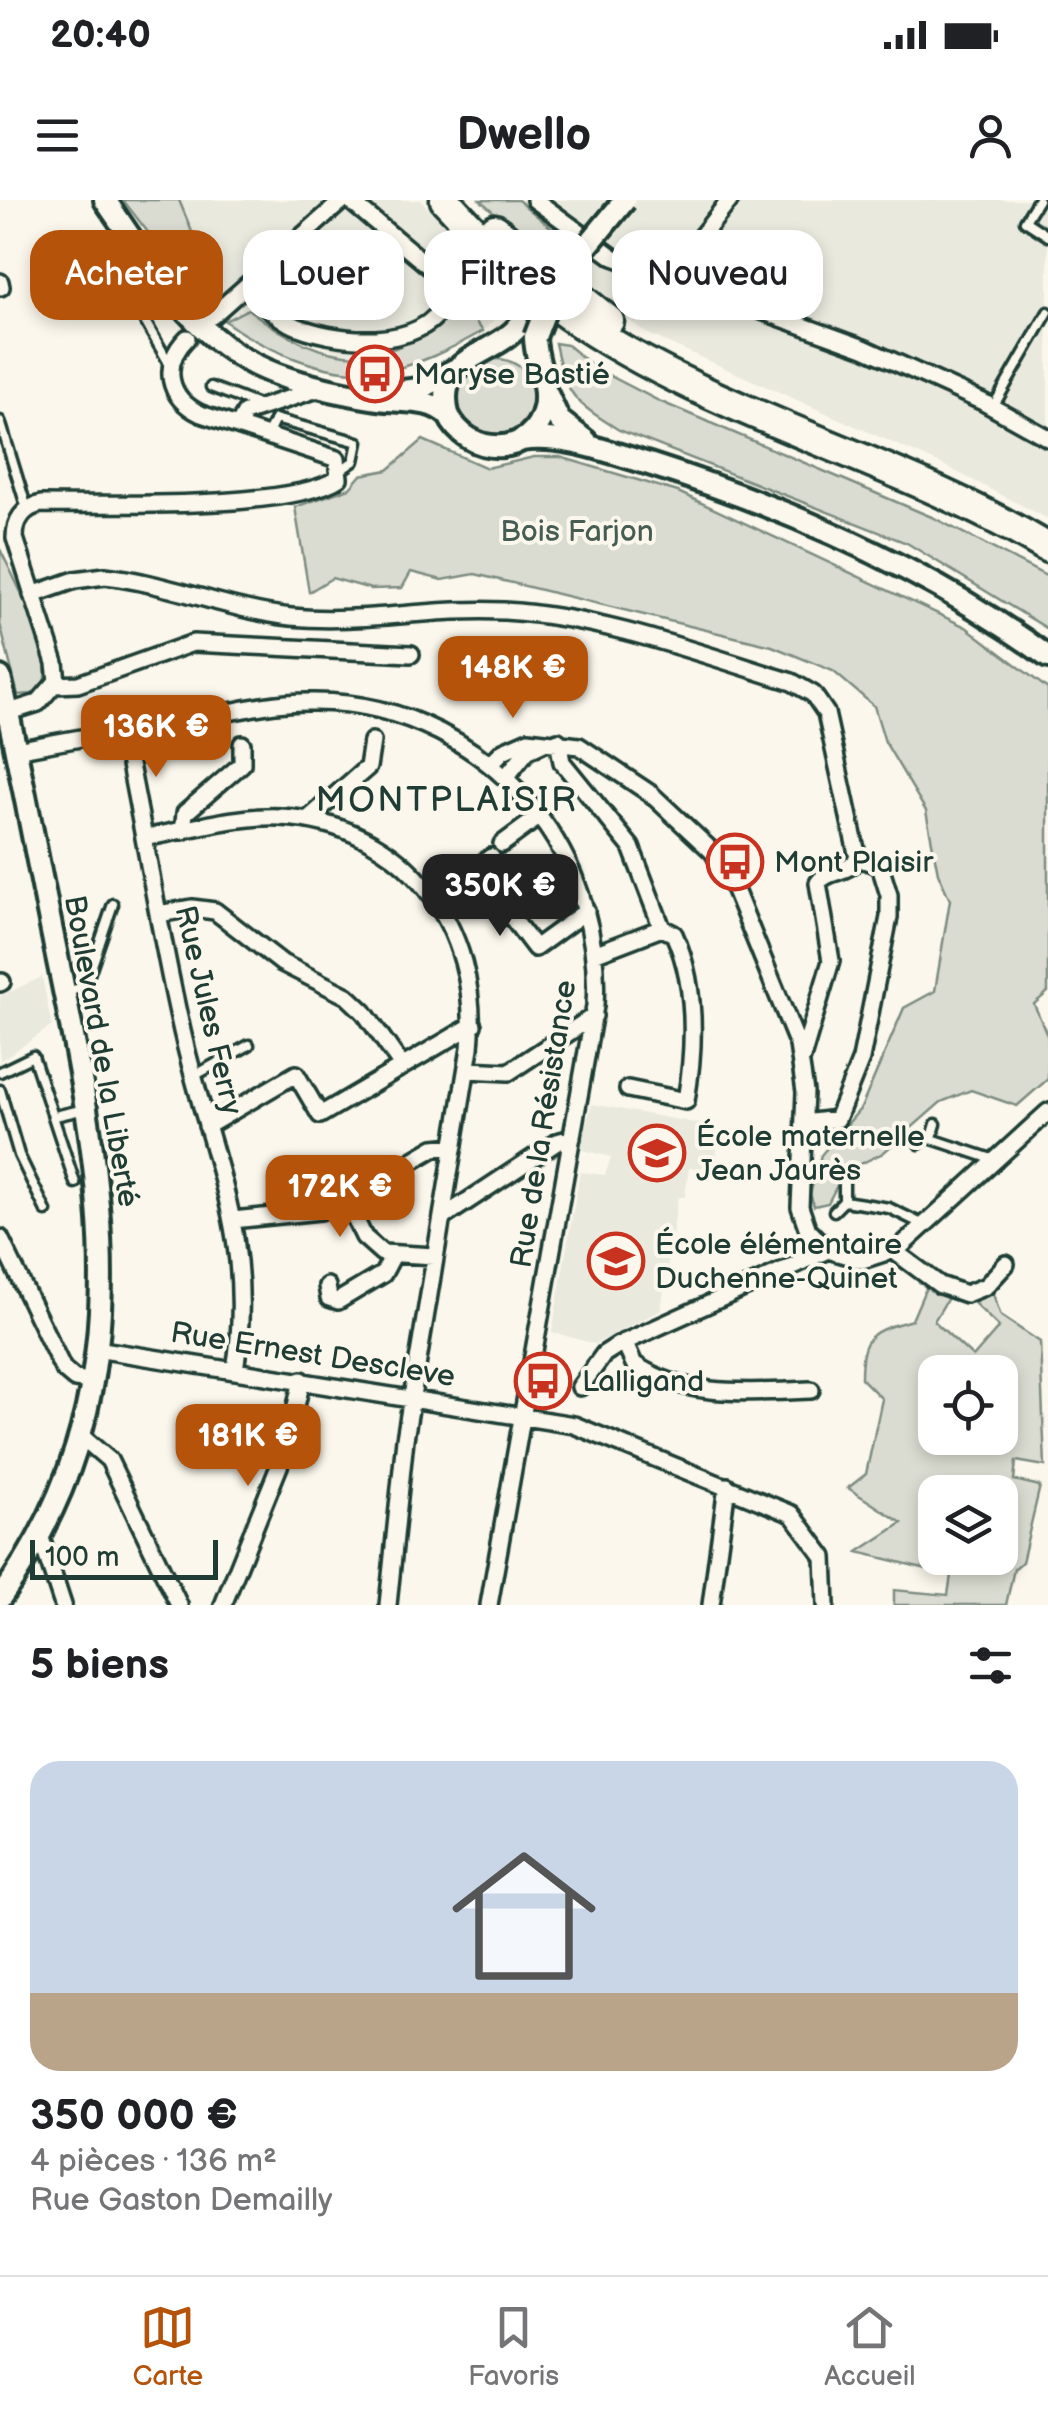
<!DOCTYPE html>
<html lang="fr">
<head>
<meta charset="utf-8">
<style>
	body { margin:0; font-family:"Balsamiq Sans",sans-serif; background:#f6f6f6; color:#202124; height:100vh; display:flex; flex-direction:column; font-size:38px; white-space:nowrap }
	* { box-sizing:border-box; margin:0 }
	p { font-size:32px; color:#757577 }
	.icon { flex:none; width:55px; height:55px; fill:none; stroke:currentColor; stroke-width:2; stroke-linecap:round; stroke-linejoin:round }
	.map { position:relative; height:1405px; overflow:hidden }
	.sheet { display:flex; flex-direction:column; background:#fff; flex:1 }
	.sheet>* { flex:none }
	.top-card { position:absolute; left:30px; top:30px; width:990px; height:90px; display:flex; gap:20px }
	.controls { position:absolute; left:918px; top:1155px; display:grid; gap:20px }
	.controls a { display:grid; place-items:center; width:100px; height:100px; border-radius:20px; background:#fff; box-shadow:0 5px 15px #0003; font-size:50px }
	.scale { position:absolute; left:30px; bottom:25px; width:188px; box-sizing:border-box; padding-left:10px; border:5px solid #1f3d34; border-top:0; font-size:28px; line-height:35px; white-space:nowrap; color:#1f3d34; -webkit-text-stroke:8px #fbf7ec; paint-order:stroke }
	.price { position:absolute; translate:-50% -85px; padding:0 22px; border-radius:20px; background:#b45309; color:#fff; font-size:32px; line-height:65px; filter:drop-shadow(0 2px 5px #0008) }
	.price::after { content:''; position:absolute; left:50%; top:60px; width:30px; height:22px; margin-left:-15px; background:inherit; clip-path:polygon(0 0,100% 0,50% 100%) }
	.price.active { background:#222; color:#fff }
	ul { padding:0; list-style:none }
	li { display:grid; align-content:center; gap:20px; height:530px; padding:0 30px }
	li span { display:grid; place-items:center; height:310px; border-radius:30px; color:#555 }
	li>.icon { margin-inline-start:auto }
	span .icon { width:180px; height:180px; fill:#fffc; stroke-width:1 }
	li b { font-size:42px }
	h2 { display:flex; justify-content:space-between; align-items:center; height:120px; padding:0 30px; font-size:42px }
	.chip { padding:0 35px; border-radius:30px; background:#fff; box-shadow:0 5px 15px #0003; font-size:35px; line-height:90px }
	.chip.active { background:#b45309; color:#fff }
	.status { display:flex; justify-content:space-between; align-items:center; height:70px; padding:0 50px; background:#fff; direction:ltr }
	.status svg { height:28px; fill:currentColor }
	header { display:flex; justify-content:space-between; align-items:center; height:130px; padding:0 30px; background:#fff; font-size:45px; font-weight:800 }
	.menu { display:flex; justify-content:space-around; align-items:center; height:140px; border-top:2px solid #e0e0e0; background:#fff; font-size:28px; color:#757577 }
	.menu a { display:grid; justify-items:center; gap:5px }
	.menu .active { color:#b45309 }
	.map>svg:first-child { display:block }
	.built { fill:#eae9de }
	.green { fill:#dbdcd1; stroke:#7d8c82; stroke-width:2.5; fill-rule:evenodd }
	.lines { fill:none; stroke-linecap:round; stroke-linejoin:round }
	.lane-casing { stroke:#1f3d34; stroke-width:15 }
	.street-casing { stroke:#1f3d34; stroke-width:22 }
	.secondary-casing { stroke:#1f3d34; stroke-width:28 }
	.highway-casing { stroke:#1f3d34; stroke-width:35 }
	.lane { stroke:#fbf7ec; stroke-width:8 }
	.street { stroke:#fbf7ec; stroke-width:15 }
	.secondary { stroke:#fbf7ec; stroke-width:20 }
	.highway { stroke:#fbf7ec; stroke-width:28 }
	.secondary-bridge-casing { stroke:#1f3d34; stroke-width:28; stroke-linecap:butt }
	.secondary-bridge { stroke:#fbf7ec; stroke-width:20 }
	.labels { text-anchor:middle; stroke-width:8; stroke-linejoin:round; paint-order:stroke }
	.poi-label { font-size:30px; fill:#1f3d34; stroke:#fbf7ec; text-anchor:start }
	.park-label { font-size:30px; fill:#455d53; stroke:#fbf7ec }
	.street-label { font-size:30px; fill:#1f3d34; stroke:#fbf7ec }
	.quarter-label { font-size:35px; letter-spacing:2.5px; fill:#1f3d34; stroke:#fbf7ec }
</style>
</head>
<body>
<div class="status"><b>20:40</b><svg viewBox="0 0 49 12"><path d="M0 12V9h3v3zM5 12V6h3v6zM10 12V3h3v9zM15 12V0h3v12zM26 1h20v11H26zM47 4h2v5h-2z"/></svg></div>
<header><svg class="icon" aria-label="menu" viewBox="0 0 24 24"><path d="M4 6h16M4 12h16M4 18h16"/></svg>Dwello<svg class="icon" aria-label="person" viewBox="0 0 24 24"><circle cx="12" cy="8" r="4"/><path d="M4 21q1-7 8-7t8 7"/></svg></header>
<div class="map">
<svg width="1048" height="1405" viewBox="0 0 1048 1405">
	<rect width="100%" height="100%" fill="#fbf7ec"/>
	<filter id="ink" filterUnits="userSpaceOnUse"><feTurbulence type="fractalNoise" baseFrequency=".01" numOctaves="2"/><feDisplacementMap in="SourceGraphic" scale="20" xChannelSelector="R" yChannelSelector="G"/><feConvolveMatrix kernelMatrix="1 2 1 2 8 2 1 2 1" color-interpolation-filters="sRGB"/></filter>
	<g filter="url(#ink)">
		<path class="built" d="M179 0H421L468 49 521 93 483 131 461 104 429 134 387 155 352 157 274 130 248 110 225 121 202 102 199 49Z
			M518 0H1048V319L945 266 646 133 550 62 567 41Z
			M42 777 52 826 0 861V796Z
			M592 904 717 927 718 935 715 968H689L685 997H678L661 1110 595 1144 552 1132 580 972 605 975 611 957 579 949Z"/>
		<path class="green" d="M123 0H179L199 49 202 102Z
			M480 0H518L567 41 550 62Z
			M461 104 483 131C411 171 365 188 286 155 263 145 244 136 225 121L248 109C328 171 388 173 461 104Z
			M555 143 567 145 595 168 659 201 934 318 1048 377V429L907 343 619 230C574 202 566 196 555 143Z
			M457 198a39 39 0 1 1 78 0a39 39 0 1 1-78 0Z
			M423 240 487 268 534 257H560L678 292 966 427 1048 489V792L1034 804 1048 837V879L1017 906 971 890 941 902 883 953 844 972 828 1003 814 1006 810 994 821 955 861 908 904 808 935 791 950 700 938 673 926 611 885 542 874 506 833 471 772 446 475 374 442 380 411 372 402 388 371 389 332 378 309 392 295 307 350 288 361 275 388 270Z
			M0 349C15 381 56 454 43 487L32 494 18 495 0 424Z
			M927 1085 948 1098 934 1121 973 1157 999 1127 972 1101 993 1094 1001 1116 1040 1142 1045 1266 1016 1261 1014 1280 1040 1286 1022 1362 1014 1369 1006 1405H894V1390L948 1395 951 1375 858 1352 902 1323 848 1288 866 1274 882 1199 861 1178C861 1134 872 1131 912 1120ZM935 1172H1000V1238H935ZM935 1292H1000V1358H935Z"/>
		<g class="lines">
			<g class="lane-casing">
				<path id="lane" d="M1038 0 1025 21 1048 36
					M127 90 170 165
					M211 187 258 205
					M993 207 1048 112
					M0 221 27 309
					M267 236 275 219 358 242 354 261 341 270
					M65 793 85 786 113 704
					M0 872 33 856 75 983
					M194 876 249 845
					M0 890 19 955 46 1011
					M55 916 85 909
					M929 938 995 960
					M919 944 933 934 936 924
					M844 1001 889 1008 924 1025
					M834 1011 844 1001V981"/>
			</g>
			<g class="street-casing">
				<path id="street" d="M535 0 613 57 864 148 983 202 1048 238
					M668 78 730 0
					M0 82 1 87
					M247 87C260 100 272 114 289 123 331 143 425 153 446 100L444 79 349 0
					M212 116 343 0
					M238 226 245 213 321 188
					M32 395 75 380 105 376C168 383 228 410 291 417 363 424 433 407 504 411 603 417 698 453 792 482L813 494 826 513 858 658
					M55 485 78 484 193 443 411 454
					M0 515 38 503 57 481 55 463 15 338C15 320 23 308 41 304 103 304 293 310 339 278L337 259 201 214C167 198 161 164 187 138
					M123 531C144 628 158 725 180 822 207 948 257 1037 235 1170
					M558 541 562 562 631 647 662 728
					M16 550C73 539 131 529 188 520 227 513 268 502 308 502 401 500 488 545 542 620 581 673 599 740 595 806L489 1405
					M491 563 503 551 528 540 579 546 651 594 713 652 735 690 798 845 805 892 800 1007 808 1030 828 1050 862 1060 899 1048 1048 912
					M506 577 527 551 544 543
					M307 620 368 567 372 541
					M183 631 185 613 242 564V544
					M144 638C188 630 235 615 280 617 406 623 482 728 470 848L405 1239 388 1405
					M502 644 540 616
					M491 657 475 669 535 748 586 711
					M434 700 475 669
					M159 714 192 708 215 711 282 763 347 796 364 812 402 866
					M594 754 662 728 674 734C697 785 695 847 686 901L628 889
					M0 783 2 782
					M802 858 831 761 818 683C827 669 848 675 858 658
					M467 870 509 872 594 816
					M804 923 837 919 861 859 889 717V695L880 666 858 658
					M207 926 296 874 320 915 473 825
					M346 1000 434 948 454 946
					M442 1018 557 942 572 938
					M233 1020 320 1011 346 1000 364 1037 382 1053 435 1056
					M0 1038 63 1169 75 1179 91 1181
					M894 1051 940 1085 966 1094 986 1086 1006 1064
					M327 1086 329 1098 338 1101 383 1074 392 1057
					M624 1142 634 1164C684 1199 753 1192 811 1190
					M96 1149 574 1225 792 1314 824 1357 826 1405
					M580 1187 604 1154 618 1145 828 1050
					M81 1236 109 1260 179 1405
					M41 1338 63 1405
					M223 1405 286 1249 302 1180
					M711 1405 727 1286"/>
			</g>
			<g class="secondary-casing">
				<path id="secondary" d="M105 0C149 63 192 139 266 170 300 185 341 193 377 199 402 203 430 197 449 216
					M525 117C503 158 433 151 448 214 467 257 533 259 544 208 549 185 535 160 535 137
					M393 192 420 189 454 170
					M546 192 559 220 586 241
					M521 240C563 234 609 252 649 264 790 309 929 369 1048 457
					M0 477C22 573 39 670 59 766 105 989 144 1200 0 1398"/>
			</g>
			<g class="highway-casing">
				<path id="highway" d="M445 0C484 41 521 82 568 115 715 217 895 256 1048 348
					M495 29 609 121"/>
			</g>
			<use href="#lane" class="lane"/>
			<use href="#street" class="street"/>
			<use href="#secondary" class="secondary"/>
			<use href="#highway" class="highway"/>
			<g class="secondary-bridge-casing">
				<path id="secondary-bridge" d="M535 137 555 85 625 0"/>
			</g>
			<use href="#secondary-bridge" class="secondary-bridge"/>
		</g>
	</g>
	<defs>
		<g id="bus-ring" transform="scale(2.875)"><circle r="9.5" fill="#fbf7ec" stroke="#c8321e" stroke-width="1.5"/><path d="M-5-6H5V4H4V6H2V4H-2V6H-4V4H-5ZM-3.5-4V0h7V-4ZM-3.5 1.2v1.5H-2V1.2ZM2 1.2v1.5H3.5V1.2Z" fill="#c8321e"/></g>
		<g id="school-ring" transform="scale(2.875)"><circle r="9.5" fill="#fbf7ec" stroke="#c8321e" stroke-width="1.5"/><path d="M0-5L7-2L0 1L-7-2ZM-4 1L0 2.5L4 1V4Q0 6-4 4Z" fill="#c8321e"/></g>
	</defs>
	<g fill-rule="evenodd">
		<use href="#bus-ring" x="375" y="174"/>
		<use href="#bus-ring" x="735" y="662"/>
		<use href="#school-ring" x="657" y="953"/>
		<use href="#school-ring" x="616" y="1061"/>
		<use href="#bus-ring" x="543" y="1181"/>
	</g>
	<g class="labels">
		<g class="poi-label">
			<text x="414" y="184">Maryse Bastié</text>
			<text x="774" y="672">Mont Plaisir</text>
			<text x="696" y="946">École maternelle<tspan x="696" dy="34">Jean Jaurès</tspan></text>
			<text x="655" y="1054">École élémentaire<tspan x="655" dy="34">Duchenne-Quinet</tspan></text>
			<text x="582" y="1191">Lalligand</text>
		</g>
		<g class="park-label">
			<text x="577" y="341">Bois Farjon</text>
		</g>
		<g class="street-label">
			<text transform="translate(209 810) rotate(77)" y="10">Rue Jules Ferry</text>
			<text transform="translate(102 851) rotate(80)" y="10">Boulevard de la Liberté</text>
			<text transform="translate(543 924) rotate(-81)" y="10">Rue de la Résistance</text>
			<text transform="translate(313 1154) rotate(9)" y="10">Rue Ernest Descleve</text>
		</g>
		<g class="quarter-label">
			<text x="447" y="611">MONTPLAISIR</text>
		</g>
	</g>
</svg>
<div class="controls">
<a><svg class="icon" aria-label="locate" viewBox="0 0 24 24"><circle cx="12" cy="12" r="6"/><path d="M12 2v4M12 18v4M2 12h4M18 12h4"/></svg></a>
<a><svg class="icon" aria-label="layers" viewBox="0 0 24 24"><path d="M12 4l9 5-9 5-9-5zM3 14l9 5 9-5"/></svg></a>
</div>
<div class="scale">100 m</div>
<b class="price" style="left:513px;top:521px">148K €</b>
<b class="price" style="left:156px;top:580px">136K €</b>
<b class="price active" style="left:500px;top:739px">350K €</b>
<b class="price" style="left:340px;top:1040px">172K €</b>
<b class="price" style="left:248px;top:1289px">181K €</b>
<div class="top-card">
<a class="chip active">Acheter</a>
<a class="chip">Louer</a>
<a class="chip">Filtres</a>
<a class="chip">Nouveau</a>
</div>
</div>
<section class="sheet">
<h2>5 biens<svg class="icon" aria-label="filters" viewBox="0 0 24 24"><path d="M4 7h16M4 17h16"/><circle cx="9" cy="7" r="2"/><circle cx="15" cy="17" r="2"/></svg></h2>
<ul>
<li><span style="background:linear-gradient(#c9d6e8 75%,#b9a48a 0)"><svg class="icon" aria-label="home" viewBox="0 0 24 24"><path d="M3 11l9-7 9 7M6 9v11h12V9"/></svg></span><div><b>350 000 €</b><p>4 pièces · 136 m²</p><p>Rue Gaston Demailly</p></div></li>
</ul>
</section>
<nav class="menu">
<a class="active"><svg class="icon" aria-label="map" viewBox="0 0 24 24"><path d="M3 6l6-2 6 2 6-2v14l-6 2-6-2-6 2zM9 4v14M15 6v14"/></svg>Carte</a>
<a><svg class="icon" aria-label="saved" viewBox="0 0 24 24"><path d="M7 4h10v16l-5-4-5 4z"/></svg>Favoris</a>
<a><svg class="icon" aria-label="home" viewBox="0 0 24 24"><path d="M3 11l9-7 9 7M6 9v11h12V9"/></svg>Accueil</a>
</nav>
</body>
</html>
